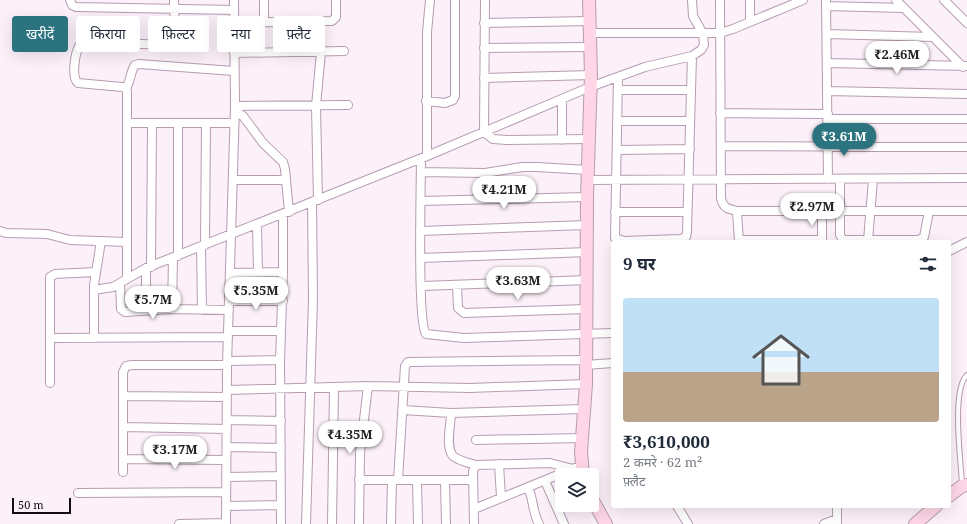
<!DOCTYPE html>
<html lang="hi">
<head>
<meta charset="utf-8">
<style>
	body { margin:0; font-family:"Noto Serif","Noto Sans Devanagari",serif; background:#f6f6f7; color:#1f2937; height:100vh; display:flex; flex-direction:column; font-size:15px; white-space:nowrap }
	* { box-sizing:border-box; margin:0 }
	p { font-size:13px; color:#747a83 }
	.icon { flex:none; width:22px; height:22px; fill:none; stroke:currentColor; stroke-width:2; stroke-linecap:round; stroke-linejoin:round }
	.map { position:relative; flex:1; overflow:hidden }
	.panel { position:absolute; left:611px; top:240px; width:340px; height:268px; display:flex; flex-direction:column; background:#fff; border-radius:4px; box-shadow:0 4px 16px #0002 }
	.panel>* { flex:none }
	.hud { position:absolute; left:12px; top:16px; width:380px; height:36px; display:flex; gap:8px }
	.tools { position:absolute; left:555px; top:468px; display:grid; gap:8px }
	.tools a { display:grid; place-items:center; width:44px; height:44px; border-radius:4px; background:#fff; box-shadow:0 4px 16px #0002; font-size:20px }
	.scale { position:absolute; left:12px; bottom:10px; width:59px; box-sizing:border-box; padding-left:4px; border:2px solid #150c14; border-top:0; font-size:11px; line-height:14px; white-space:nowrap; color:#150c14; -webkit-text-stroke:3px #fcf0f9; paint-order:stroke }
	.price { position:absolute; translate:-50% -34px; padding:0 9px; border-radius:14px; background:#fff; color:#222; font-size:13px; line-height:26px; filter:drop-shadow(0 1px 2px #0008) }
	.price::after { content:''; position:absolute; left:50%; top:24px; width:12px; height:9px; margin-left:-6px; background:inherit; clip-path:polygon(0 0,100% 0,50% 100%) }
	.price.current { background:#2c7380; color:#fff }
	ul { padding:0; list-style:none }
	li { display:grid; align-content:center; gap:8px; height:212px; padding:0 12px }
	li span { display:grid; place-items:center; height:124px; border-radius:4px; color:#555 }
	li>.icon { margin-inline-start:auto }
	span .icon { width:72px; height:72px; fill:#fffc; stroke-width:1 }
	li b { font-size:17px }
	h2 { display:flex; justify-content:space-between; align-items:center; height:48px; padding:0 12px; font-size:17px }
	.chip { padding:0 14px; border-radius:4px; background:#fff; box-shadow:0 4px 16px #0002; font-size:14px; line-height:36px }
	.chip.current { background:#2c7380; color:#fff }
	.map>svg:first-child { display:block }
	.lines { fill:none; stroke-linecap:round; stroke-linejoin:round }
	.lane-casing { stroke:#b79cb1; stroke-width:6 }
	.street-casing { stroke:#b79cb1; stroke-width:10 }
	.secondary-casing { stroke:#b79cb1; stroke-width:14 }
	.lane { stroke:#fff; stroke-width:4 }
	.street { stroke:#fff; stroke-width:8 }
	.secondary { stroke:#fed6e6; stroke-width:12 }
</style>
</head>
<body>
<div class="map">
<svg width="967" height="524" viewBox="0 0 967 524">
	<rect width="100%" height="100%" fill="#fcf0f9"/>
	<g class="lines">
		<g class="lane-casing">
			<path id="lane" d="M962 484C961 461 951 390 967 375"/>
		</g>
		<g class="street-casing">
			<path id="street" d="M70 0 72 5 76 7 234 10
				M485 0 484 132 493 139 507 140 590 139
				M720 0 721 198C723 208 728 209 737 211H967
				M750 0V21
				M826 0 828 179
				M896 0 963 67
				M944 0 967 23
				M826 6 904 8
				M264 22V0
				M234 23 332 21 336 17V0
				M484 23 590 21
				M590 33H720L733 29 803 0
				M828 34 932 37
				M484 48 590 47
				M234 53 344 51
				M827 63 967 66
				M618 77 615 238 624 241 681 239 686 237 687 232 692 56
				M484 78 591 75
				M126 88C131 81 130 72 135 65L139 64 234 71
				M618 90H691
				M828 91 967 94
				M426 101 445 103 453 100 455 96V0
				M235 106 348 105
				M235 111 243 116 263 143 283 162 285 169 289 212
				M720 113 828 114
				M828 119H967
				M617 121H690
				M127 123H234
				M562 140V99
				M721 146 967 147
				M617 150 690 149
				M427 156V32L430 0
				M421 159C421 183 417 322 426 334L464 338 613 333
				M421 172 485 173 522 167H537L588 170
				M840 179V235L843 240H919L924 237 929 211
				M234 180H286
				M588 180 967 178
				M318 200 316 106 321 52
				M421 201 587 197
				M737 211 739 242
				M615 212H687
				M257 225 258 272
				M0 231 6 233 47 234 70 240 127 242
				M420 231 587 225
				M739 240H822
				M868 241 873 179
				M822 242V211
				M205 245 206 123
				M201 247 202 310
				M949 251 967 242
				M178 256V123
				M421 258 588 252
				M151 267 152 123
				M146 268V310
				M230 273 283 272
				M127 278V91L126 88 122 87 78 83C71 77 75 54 79 46L89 42 169 45 173 43 175 37 174 0
				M120 283 121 309 125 312 172 309 229 310
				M457 285 458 308 464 313 587 309
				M422 286 588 280
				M94 290 113 287 146 268 427 156 590 87 645 67 692 56 701 50 704 45 703 34 693 16 692 0
				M229 301H283
				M172 309 173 258
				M229 331H281
				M51 338 228 337
				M94 338V285L101 241
				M227 361 280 360
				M585 365 613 363
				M50 383V277L55 274 96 272
				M227 390 368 386 470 388 586 384
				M124 396 227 397
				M403 410 451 413 584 409
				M451 413C451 424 445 447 453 456 459 461 469 463 476 465
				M227 420 281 421
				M124 427 227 429
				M476 440 582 438
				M227 447 281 448
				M123 459 226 460
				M499 464 501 497
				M123 472V372L126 366 132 365H227
				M226 477 280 476
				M359 480H473
				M398 480 405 366 408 362 585 360
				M417 480 418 524
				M445 481 446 524
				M545 481 564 524
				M528 487C534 501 532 511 539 524
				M78 493 226 492
				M226 506 281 505
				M677 506 688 524
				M837 506V524
				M474 509 575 468
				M179 524 226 523
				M226 524 227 365 235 106 234 0
				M281 524 280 360 283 272V215
				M306 524 313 298 312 202
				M332 524 334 388
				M359 524 360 453 368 386
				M391 524 392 480
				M474 524 473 471 476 465 550 463 573 469
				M824 524 837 519"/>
		</g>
		<g class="secondary-casing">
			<path id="secondary" d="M583 475 581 452 586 384 587 197 591 75 589 0
				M949 496 962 486 967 485
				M592 499 606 524
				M915 524 936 506"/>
		</g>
		<use href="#lane" class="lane"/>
		<use href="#street" class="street"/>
		<use href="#secondary" class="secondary"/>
	</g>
</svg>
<div class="tools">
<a><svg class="icon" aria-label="layers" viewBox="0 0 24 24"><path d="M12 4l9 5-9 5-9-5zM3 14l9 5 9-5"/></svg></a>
</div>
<div class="scale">50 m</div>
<b class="price" style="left:897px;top:75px">₹2.46M</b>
<b class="price current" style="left:844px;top:157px">₹3.61M</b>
<b class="price" style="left:504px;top:210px">₹4.21M</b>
<b class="price" style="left:812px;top:227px">₹2.97M</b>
<b class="price" style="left:518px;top:301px">₹3.63M</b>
<b class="price" style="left:256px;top:311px">₹5.35M</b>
<b class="price" style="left:153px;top:320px">₹5.7M</b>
<b class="price" style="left:350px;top:455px">₹4.35M</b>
<b class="price" style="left:175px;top:470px">₹3.17M</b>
<div class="hud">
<a class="chip current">खरीदें</a>
<a class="chip">किराया</a>
<a class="chip">फ़िल्टर</a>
<a class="chip">नया</a>
<a class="chip">फ़्लैट</a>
</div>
<section class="panel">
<h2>9 घर<svg class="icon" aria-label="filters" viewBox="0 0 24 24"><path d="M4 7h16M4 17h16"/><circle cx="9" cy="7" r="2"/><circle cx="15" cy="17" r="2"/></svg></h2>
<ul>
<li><span style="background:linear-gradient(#bfe0f5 60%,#b9a48a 0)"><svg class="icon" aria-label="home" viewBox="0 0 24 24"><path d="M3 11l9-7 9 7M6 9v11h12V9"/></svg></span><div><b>₹3,610,000</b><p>2 कमरे · 62 m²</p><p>फ़्लैट</p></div></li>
</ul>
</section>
</div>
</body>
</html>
